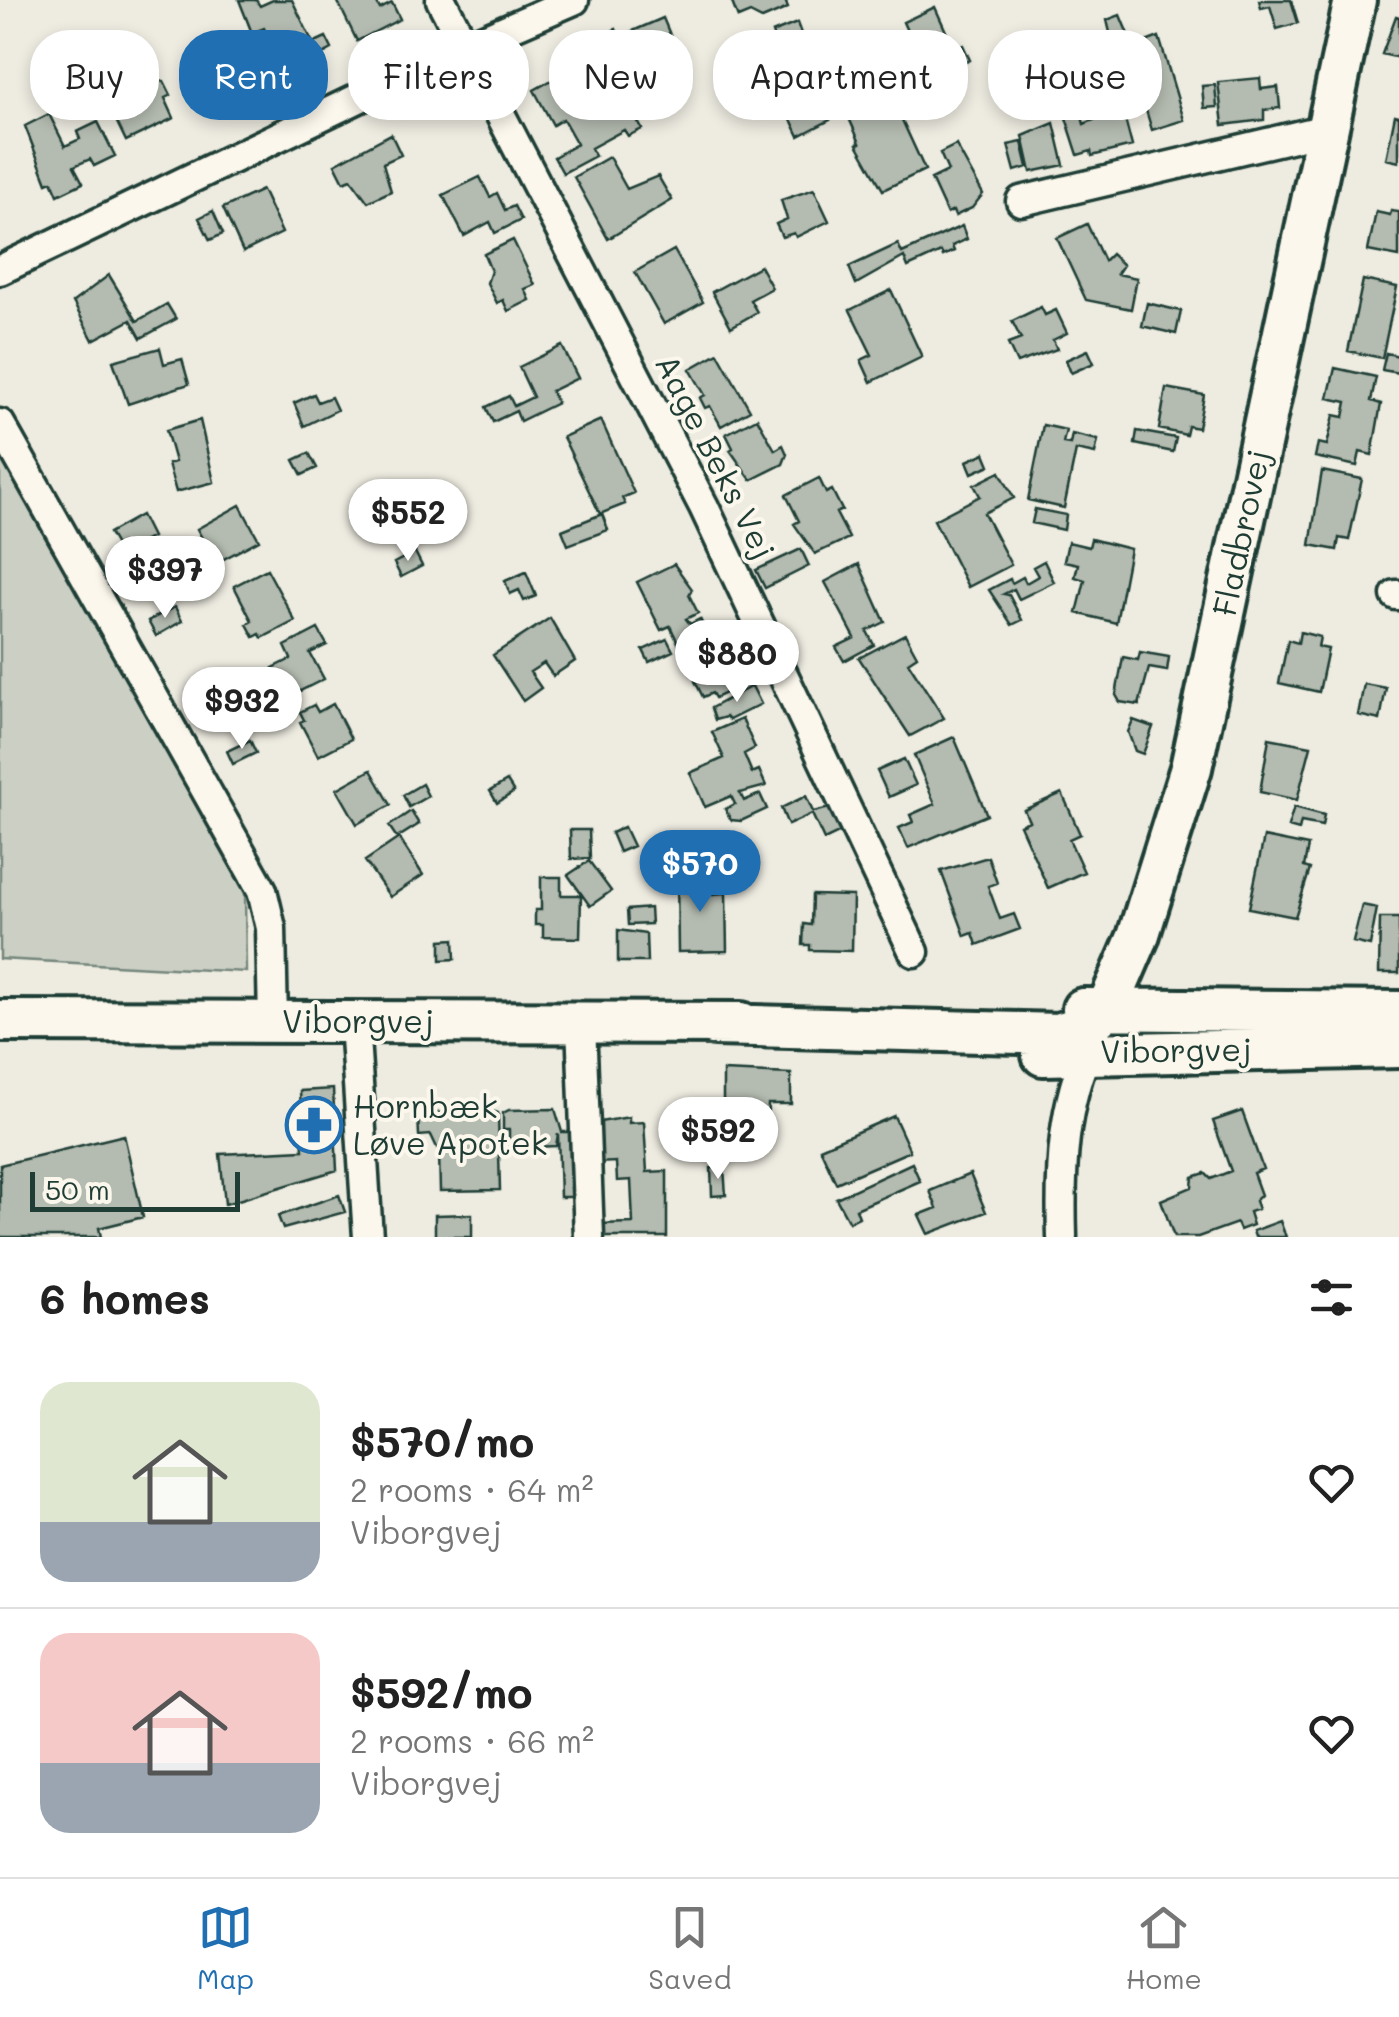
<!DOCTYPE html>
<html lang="en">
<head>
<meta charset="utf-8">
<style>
	body { margin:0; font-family:Mali,sans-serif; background:#f6f6f6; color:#222; height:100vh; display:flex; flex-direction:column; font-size:38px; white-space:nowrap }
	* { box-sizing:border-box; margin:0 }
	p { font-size:32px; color:#767676 }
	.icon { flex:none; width:55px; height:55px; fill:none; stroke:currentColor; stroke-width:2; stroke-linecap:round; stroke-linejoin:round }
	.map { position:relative; height:1237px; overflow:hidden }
	.drawer { display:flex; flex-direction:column; background:#fff; flex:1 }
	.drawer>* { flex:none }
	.guide { position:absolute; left:30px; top:30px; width:1340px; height:90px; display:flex; gap:20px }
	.scale { position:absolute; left:30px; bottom:25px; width:210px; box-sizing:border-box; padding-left:10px; border:5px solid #1f3d34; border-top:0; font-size:28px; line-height:35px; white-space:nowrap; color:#1f3d34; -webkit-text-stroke:8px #fbf7ec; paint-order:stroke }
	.price { position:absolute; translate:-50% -85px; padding:0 22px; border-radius:35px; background:#fff; color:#222; font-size:32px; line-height:65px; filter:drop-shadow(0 2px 5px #0008) }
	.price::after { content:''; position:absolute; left:50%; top:60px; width:30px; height:22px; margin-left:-15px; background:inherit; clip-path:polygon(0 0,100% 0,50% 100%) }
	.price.on { background:#1f6fb2; color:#fff }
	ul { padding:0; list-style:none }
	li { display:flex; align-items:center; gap:30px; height:250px; padding:0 40px }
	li+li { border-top:2px solid #e0e0e0 }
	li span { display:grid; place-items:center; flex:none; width:280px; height:200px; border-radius:30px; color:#555 }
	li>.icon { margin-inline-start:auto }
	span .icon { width:120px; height:120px; fill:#fffc; stroke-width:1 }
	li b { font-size:42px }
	h2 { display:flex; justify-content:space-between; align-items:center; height:120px; padding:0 40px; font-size:42px }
	.tag { padding:0 35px; border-radius:40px; background:#fff; box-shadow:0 5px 15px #0003; font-size:35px; line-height:90px }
	.tag.on { background:#1f6fb2; color:#fff }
	.dock { display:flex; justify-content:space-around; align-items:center; height:140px; border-top:2px solid #e0e0e0; background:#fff; font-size:28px; color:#767676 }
	.dock a { display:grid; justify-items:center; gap:5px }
	.dock .on { color:#1f6fb2 }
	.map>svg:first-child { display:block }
	.green { fill:#cbcfc4; stroke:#75867c; stroke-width:2.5 }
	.building { fill:#b4bbb0; stroke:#1f3d34; stroke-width:2.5 }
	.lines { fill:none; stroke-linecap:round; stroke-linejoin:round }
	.street-casing { stroke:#1f3d34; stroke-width:35 }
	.secondary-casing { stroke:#1f3d34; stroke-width:48 }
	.street { stroke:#fbf7ec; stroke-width:28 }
	.secondary { stroke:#fbf7ec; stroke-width:40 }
	.labels { text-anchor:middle; stroke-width:8; stroke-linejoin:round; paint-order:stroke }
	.street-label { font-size:32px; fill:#1f3d34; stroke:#fbf7ec }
	.poi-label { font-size:32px; fill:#1f3d34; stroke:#fbf7ec; text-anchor:start }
</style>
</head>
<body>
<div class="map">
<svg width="1399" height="1237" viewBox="0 0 1399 1237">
	<rect width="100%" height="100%" fill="#eeece1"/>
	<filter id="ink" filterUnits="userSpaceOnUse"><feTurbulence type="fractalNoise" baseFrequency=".01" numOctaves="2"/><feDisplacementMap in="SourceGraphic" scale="20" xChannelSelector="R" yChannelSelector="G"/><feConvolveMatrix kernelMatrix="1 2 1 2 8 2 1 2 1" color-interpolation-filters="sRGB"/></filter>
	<g filter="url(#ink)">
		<path class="green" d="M0 453 245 893 246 972 0 959Z"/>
		<path class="building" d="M239 0H256L260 6 273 0H292L313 43 326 37 332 49 287 74 264 28 252 33Z
			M337 0H375L380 9 392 3 400 19 357 41Z
			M731 0H785L788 8 762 19 750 13 738 18Z
			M1259 0H1291L1298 23 1277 29 1270 6 1261 8Z
			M935 7 948 36 916 51 903 22Z
			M1120 15 1130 39 1113 45 1107 20Z
			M1396 16 1399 17V58L1382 54Z
			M663 18 679 56 633 76 622 50 613 54 605 34 616 29 619 37Z
			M797 23 803 39 778 49 772 33Z
			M1159 37 1184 120 1152 130 1135 74 1124 77 1117 53Z
			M131 39 152 82 164 81 171 95 165 98 174 118 126 141 87 60Z
			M963 45 970 60 943 72 936 56Z
			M791 56 812 106 821 101 830 120 799 136 789 115 796 111 793 107 783 112 762 70Z
			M579 65 599 102 610 96 620 115 631 109 642 129 628 136 624 130 591 148 595 156 563 173 554 157 577 144 563 119 553 125 534 90Z
			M1260 78 1261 89 1278 87 1280 108 1264 110V120L1223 125 1218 82Z
			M1215 85 1217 107 1204 108 1202 86Z
			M1076 94 1084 124 1122 108 1132 146 1092 156 1091 151 1078 155 1060 99Z
			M892 98 925 170 883 190 857 144 860 143 849 118Z
			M49 114 65 146 80 139 77 132 98 122 115 156 94 166 90 159 74 166 83 183 58 195 52 181 47 183 25 126Z
			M1395 115 1399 116V162L1386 159Z
			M1054 123 1064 165 1031 172 1023 136Z
			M391 134 401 155 383 163 391 191 368 202 351 179 344 182 335 164Z
			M1022 142 1028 167 1015 171 1008 145Z
			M956 145 983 194 972 208 955 216 953 211 947 214 931 179 948 171 940 153Z
			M609 157 627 189 658 176 672 200 608 239 574 177Z
			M480 177 490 197 497 193 505 210 514 206 521 220 495 233 490 222 464 236 443 195Z
			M814 189 829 221 796 237 794 233 782 237 776 224 787 219 781 200Z
			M262 190 282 233 243 252 223 208Z
			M213 211 223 234 210 240 199 218Z
			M1391 211 1399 212V257L1368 251 1376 212 1390 215Z
			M1087 224 1104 261 1111 254 1123 265 1117 274 1137 278 1131 309 1086 300 1057 238Z
			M962 226 967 239 952 246 954 251 943 256 941 252 908 267 904 257 856 284 849 267 898 244 902 253Z
			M513 240 535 285 525 289 530 300 508 311 503 300 497 303 487 283 491 271 484 254Z
			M674 250 703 302 664 324 635 272Z
			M760 266 772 288 750 300 757 312 731 327 712 292Z
			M109 275 137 321 167 304 176 319 141 338 131 320 93 340 73 302Z
			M1363 280 1397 287 1382 358 1348 351Z
			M891 290 922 357 871 382 861 360 872 355 850 310Z
			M1147 303 1181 311 1176 334 1142 326Z
			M1041 307 1045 315 1056 310 1067 333 1053 340 1057 349 1017 363 1008 344 1021 339 1012 321Z
			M562 346 578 378 551 391 557 403 520 421 516 411 493 422 486 407 509 396 514 406 533 397 519 367Z
			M160 348 164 364 182 359 189 384 128 404 113 361Z
			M1088 350 1094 363 1071 373 1066 360Z
			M718 353 750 410 721 426 710 406 705 408 700 398 705 395 690 369Z
			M1386 353 1399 356V373L1382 370Z
			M1335 368 1376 377 1371 401 1381 404 1372 455 1360 452 1357 466 1315 457 1318 443 1327 445 1334 415 1344 417 1347 402 1328 398Z
			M1166 388 1204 395 1198 428 1188 426 1186 435 1159 429Z
			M314 394 318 402 331 397 337 410 304 426 294 403Z
			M757 418 775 450 783 445 787 454 783 464 751 480 730 450 733 448 726 434Z
			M200 420 214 482 176 492 168 464 175 462 166 430Z
			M601 420 634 493 622 498 625 504 600 514 563 437Z
			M1043 425 1066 430 1063 443 1070 444 1072 434 1098 440 1095 454 1076 450 1064 508 1028 500Z
			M1137 431 1176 438 1173 452 1135 444Z
			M309 453 317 468 302 475 294 460Z
			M985 453 990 465 972 473 967 461Z
			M1322 471 1362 479 1349 540 1339 538 1337 550 1310 545Z
			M1000 472 1014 498 984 513 1011 565 968 587 934 520 980 496 974 485Z
			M819 478 826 493 832 490 842 510 836 513 849 538 815 554 794 524 799 521 786 495Z
			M240 505 259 540 216 563 197 529Z
			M1035 509 1066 515 1064 530 1032 523Z
			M602 514 608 530 568 545 562 530Z
			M141 515 152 537 121 554 109 533Z
			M1091 539 1130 549 1116 623 1077 613 1085 580 1075 577 1078 564 1064 561 1068 542 1089 547Z
			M801 549 809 566 765 588 756 570Z
			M415 552 422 566 401 577 394 563Z
			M1044 561 1054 582 1019 599 1014 589 1004 594 1009 595 1022 620 1012 625 989 590 1010 579 1012 583 1023 577 1026 583 1038 576 1033 567Z
			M674 564 692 589 689 595 698 613 686 619 690 624 700 619 710 640 683 653 670 626 661 630 637 582Z
			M859 564 885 622 867 631 874 645 844 661 836 647 855 638 825 582Z
			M267 569 295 621 262 638 260 634 254 637 247 624 252 621 234 586Z
			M526 572 536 596 524 601 519 590 510 594 505 581Z
			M175 607 182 621 156 636 148 621Z
			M550 618 575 661 553 676 544 663 530 672 541 688 523 701 493 655Z
			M318 629 327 645 310 653 324 679 288 697 273 668 291 659 285 646Z
			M1300 632 1320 637 1318 647 1328 649 1319 692 1279 683 1288 640 1298 643Z
			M905 634 917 656 908 662 944 718 910 736 859 658Z
			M667 639 673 651 649 662 643 650Z
			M732 642 741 661 746 659 751 681 715 698 712 693 703 697 695 681 704 677 695 658Z
			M1140 652 1169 657 1167 671 1149 668 1139 705 1120 702 1116 695 1123 657 1138 660Z
			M1364 684 1386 688 1380 720 1358 715Z
			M752 686 761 704 729 720 726 717 715 720 711 708Z
			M333 704 351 739 318 756 300 722 304 720 300 712 314 705 318 712Z
			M742 719 755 748 744 754 752 773 759 770 766 786 740 793 744 801 760 794 767 809 741 821 731 820 725 809 735 804 731 796 705 807 690 773 724 758 712 732Z
			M1133 720 1153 727 1143 754 1135 751 1128 732Z
			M954 737 987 815 908 848 899 828 913 822 910 815 935 804 914 755Z
			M1269 738 1311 746 1297 800 1260 792Z
			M250 740 256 753 233 764 227 751Z
			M904 759 916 785 889 797 877 771Z
			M371 770 391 805 357 824 337 789Z
			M507 781 514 792 497 803 490 791Z
			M422 784 428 796 409 807 403 795Z
			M1062 793 1080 834 1069 839 1084 872 1048 888 1020 825 1029 821 1024 810Z
			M806 796 813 812 830 808 841 832 824 840 812 814 788 825 781 808Z
			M1294 807 1324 815 1322 826 1301 822 1299 830 1288 827Z
			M411 811 419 824 397 838 389 826Z
			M624 827 633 846 619 852 611 833Z
			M570 830H589L590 858 571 859Z
			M1264 837 1308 846 1304 867 1310 869 1295 917 1249 908Z
			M399 838 423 875 390 897 365 861Z
			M988 857 997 883 988 886 1000 919 1014 914 1020 929 977 945 973 933 965 936 941 871Z
			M589 861 611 891 590 906 568 875Z
			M703 871V885H712L713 894 726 893 727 951 678 952 677 872Z
			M541 877H561V895H581L580 938 543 937V925H535V910H541Z
			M812 895 853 896 852 951 810 950V945H803L804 924 811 925Z
			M1362 905 1377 908 1370 946 1353 942Z
			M650 908 651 924 628 925 627 910Z
			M1380 918H1399V973H1379Z
			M618 930 646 934 647 962H618Z
			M454 939 455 959 441 960V940Z
			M723 1071 791 1074V1104H768L767 1139H738V1116H723Z
			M333 1089 337 1170 225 1204 220 1154 303 1150 300 1091Z
			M555 1109 562 1132H574L576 1197H560L558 1134 556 1146 509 1148V1130H503V1113L509 1110Z
			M488 1110 498 1113 500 1190 440 1191 439 1152 431 1135 419 1136 418 1114Z
			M1242 1111 1263 1169 1253 1173 1261 1195 1255 1201 1258 1209 1249 1212 1253 1225 1240 1230 1237 1223 1198 1237H1174L1161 1200 1192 1187 1193 1177 1205 1173 1211 1179 1231 1171 1213 1121Z
			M894 1116 910 1151 836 1183 820 1148Z
			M629 1117V1123L644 1122 647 1172 667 1171V1237H597L596 1224 633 1223 631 1180 617 1181 616 1162 596 1163 594 1123Z
			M124 1135 143 1217 99 1228 101 1237H0V1165Z
			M912 1163 920 1181 856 1209 859 1217 849 1222 836 1198Z
			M711 1168H724L726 1195 712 1196Z
			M970 1174 986 1212 928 1234 919 1215 937 1208 930 1191Z
			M339 1195 345 1212 283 1229 278 1216Z
			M472 1214V1237H435V1215Z
			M1280 1221 1286 1237H1255L1253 1231Z"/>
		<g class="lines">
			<g class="street-casing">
				<path id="street" d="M441 0 704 507 914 952
					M1021 201 1327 129
					M0 270 463 48 574 0
					M0 424 262 890 271 928 273 1023
					M1396 595H1399
					M354 1022 368 1237
					M581 1022 589 1237
					M1062 1237C1060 1170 1062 1105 1091 1043"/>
			</g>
			<g class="secondary-casing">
				<path id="secondary" d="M1083 1009 1399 1012
					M0 1021 741 1023
					M715 1025 1058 1034 1089 1024 1107 1009 1138 937 1191 768 1355 0
					M1043 1055 1399 1047"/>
			</g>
			<use href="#street" class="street"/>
			<use href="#secondary" class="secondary"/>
		</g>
	</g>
	<defs>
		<g id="pharmacy-ring" transform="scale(2.875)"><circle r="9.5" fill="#fbf7ec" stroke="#1f6fb2" stroke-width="1.5"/><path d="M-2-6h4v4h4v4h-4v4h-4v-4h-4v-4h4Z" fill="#1f6fb2"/></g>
	</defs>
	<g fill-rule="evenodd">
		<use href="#pharmacy-ring" x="314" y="1125"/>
	</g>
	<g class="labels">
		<g class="street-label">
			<text transform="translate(715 457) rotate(63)" y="11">Aage Beks Vej</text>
			<text transform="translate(1242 533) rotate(-78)" y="11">Fladbrovej</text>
			<text x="358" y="1033">Viborgvej</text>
			<text transform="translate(1176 1051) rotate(-1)" y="11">Viborgvej</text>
		</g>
		<g class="poi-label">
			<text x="353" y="1118">Hornbæk<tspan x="353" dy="37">Løve Apotek</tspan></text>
		</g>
	</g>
</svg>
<div class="scale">50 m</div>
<b class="price" style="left:408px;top:564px">$552</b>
<b class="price" style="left:165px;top:621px">$397</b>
<b class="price" style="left:737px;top:705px">$880</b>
<b class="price" style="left:242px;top:752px">$932</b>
<b class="price on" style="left:700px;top:915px">$570</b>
<b class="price" style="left:718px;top:1182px">$592</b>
<div class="guide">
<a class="tag">Buy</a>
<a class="tag on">Rent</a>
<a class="tag">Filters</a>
<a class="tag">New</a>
<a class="tag">Apartment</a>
<a class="tag">House</a>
</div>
</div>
<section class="drawer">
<h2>6 homes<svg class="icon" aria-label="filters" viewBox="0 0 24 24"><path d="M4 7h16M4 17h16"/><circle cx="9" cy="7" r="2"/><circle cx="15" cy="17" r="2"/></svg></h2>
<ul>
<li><span style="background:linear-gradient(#dfe7d0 70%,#9aa5b1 0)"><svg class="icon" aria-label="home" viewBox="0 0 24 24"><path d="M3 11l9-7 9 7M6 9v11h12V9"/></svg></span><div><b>$570/mo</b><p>2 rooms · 64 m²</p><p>Viborgvej</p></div><svg class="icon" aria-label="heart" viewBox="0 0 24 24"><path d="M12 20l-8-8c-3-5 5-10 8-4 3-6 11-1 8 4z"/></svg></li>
<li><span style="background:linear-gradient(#f6c9c9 65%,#9aa5b1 0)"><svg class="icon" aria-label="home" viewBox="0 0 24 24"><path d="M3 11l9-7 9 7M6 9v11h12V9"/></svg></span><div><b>$592/mo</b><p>2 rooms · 66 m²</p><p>Viborgvej</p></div><svg class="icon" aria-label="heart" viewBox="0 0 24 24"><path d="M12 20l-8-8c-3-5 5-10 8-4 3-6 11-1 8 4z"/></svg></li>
</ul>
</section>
<nav class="dock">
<a class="on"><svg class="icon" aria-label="map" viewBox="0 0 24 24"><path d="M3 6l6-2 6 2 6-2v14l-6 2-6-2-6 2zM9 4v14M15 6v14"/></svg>Map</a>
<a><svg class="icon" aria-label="saved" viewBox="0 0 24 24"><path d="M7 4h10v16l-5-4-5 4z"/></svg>Saved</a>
<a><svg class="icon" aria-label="home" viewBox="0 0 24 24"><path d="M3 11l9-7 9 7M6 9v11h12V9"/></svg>Home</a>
</nav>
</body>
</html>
